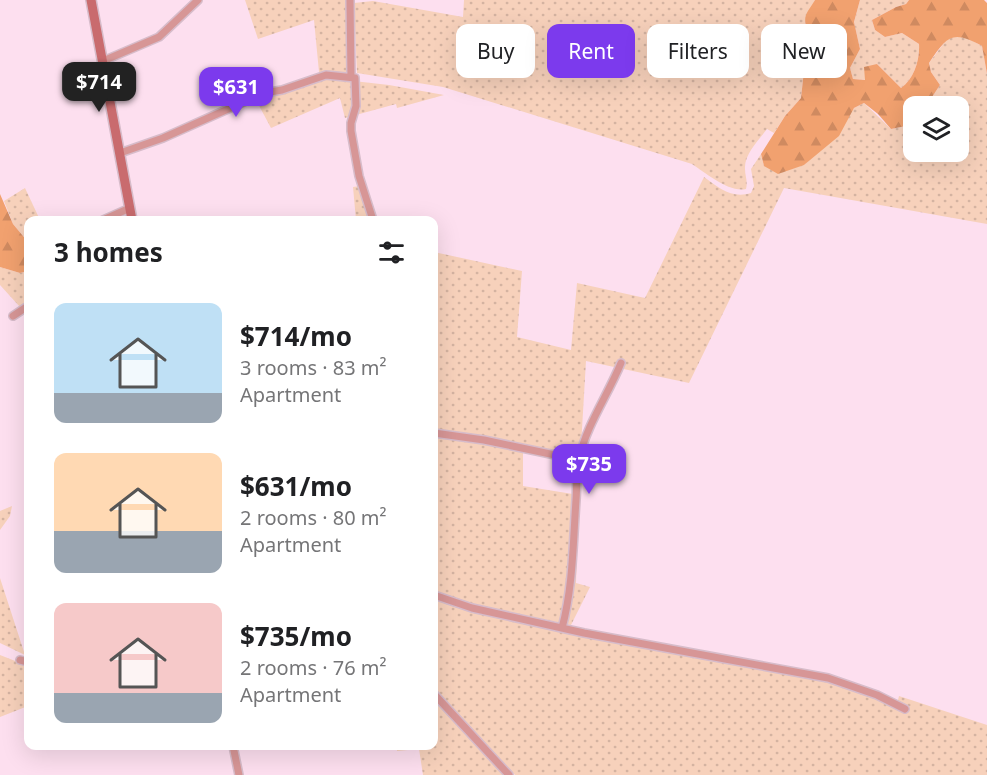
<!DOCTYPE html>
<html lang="en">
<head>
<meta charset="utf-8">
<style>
	body { margin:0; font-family:"Noto Sans",sans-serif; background:#f2f2f2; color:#202124; height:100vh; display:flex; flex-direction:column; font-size:22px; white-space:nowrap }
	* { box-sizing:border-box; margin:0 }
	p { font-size:20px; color:#757577 }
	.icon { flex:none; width:33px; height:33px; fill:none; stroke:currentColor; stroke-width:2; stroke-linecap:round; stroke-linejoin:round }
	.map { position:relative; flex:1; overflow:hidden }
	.details { position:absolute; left:24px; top:216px; width:414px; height:534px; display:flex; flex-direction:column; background:#fff; border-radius:12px; box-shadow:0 6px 24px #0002 }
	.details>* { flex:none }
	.guide { position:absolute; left:456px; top:24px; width:441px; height:54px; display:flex; gap:12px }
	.fabs { position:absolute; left:903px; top:96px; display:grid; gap:12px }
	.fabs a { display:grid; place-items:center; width:66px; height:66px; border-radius:12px; background:#fff; box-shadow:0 6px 24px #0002; font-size:30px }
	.price { position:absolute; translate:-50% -51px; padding:0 14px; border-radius:12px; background:#7c3aed; color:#fff; font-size:20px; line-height:39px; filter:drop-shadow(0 2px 3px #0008) }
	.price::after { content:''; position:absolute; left:50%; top:36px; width:18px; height:14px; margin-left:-9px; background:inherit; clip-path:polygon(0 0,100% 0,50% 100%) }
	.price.on { background:#222; color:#fff }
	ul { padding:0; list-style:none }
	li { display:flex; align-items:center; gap:18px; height:150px; padding:0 30px }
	li span { display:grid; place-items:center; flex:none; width:168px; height:120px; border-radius:12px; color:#555 }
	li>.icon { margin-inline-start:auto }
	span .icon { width:72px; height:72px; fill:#fffc; stroke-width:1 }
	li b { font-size:26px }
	h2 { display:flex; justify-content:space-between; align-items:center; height:72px; padding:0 30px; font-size:26px }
	.tag { padding:0 21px; border-radius:12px; background:#fff; box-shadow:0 6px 24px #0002; font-size:21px; line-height:54px }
	.tag.on { background:#7c3aed; color:#fff }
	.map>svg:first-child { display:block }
	.grass { fill:url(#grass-dots) }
	.forest { fill:url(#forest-firs) }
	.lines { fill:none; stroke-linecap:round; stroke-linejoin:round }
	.street-casing { stroke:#d7bcca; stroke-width:10 }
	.secondary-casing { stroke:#d7bcca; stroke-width:12 }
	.street { stroke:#d79696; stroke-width:7 }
	.secondary { stroke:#c96b6e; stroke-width:9 }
</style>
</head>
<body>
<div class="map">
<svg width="987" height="775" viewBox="0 0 987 775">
	<defs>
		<pattern id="grass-dots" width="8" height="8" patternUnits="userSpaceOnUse" patternTransform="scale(1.5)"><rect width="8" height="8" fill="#f7d1bb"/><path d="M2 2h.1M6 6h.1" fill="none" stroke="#d4b3a1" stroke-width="1.8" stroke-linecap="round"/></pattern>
		<pattern id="forest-firs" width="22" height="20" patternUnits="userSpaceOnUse" patternTransform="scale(1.5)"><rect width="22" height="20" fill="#f1a16f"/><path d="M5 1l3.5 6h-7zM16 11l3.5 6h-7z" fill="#cf8a60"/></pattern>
	</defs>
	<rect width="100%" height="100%" fill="#fddfef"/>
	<path class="grass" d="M245 0H346L348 73 319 72 314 20 258 39Z
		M464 0H815L805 24 808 34 801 98 785 116 774 133 767 129C759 140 744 154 745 169 745 176 748 181 746 189 729 193 706 173 692 164L443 87 357 73 354 3 373 1 463 17Z
		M860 0H909L906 4 896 7 872 20 875 30 885 37 902 33 919 44C920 60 914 79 901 88L877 64 866 80 853 79 850 68 860 49 854 22Z
		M955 36 966 37 982 46 987 74V224L784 188 689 383 586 361 580 463 523 452V486L579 495 576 583 590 587 571 625 474 605 434 592V252L522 271 517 337 571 350 577 283 645 298 704 177C719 188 732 199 751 193L754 186 751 169 761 154 764 166 804 165 820 150 854 108 864 103 891 129 906 126 913 121 914 152H958V106H926L940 85 931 72 929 63 947 39Z
		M327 78 389 85 444 95 397 108 396 104 345 118 340 98 271 128 256 100Z
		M366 185 376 220H356L353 187Z
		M25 188 40 220H28V242L13 224 4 201Z
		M0 267 20 273 28 271V301L20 307 0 285Z
		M12 506 10 516 0 530V511Z
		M0 578 25 655 0 643Z
		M434 597 479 612 759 666 827 682 884 701 896 708 899 696 987 725V775H515L434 688Z
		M0 655 28 666V706L0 717Z
		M434 699 504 775H423L419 749 397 751V746H434Z"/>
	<path class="forest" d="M815 0H860L854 22 860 49 850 68 853 79 865 80 864 67 877 64 901 88C914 79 920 60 919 44L902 33 885 37 875 30 872 20 896 7 906 4 909 0H984L987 3V74L982 46C951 29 947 37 929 63L931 72 940 85 926 106H914L913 121 906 126 891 129 878 114 864 103 854 108 839 136 804 165 778 174 764 166 761 154 785 116 801 98 808 34C802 15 806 15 815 0Z
		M0 194 13 224 28 242V271L20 273 0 267Z"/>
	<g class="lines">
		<g class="street-casing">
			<path id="street" d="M350 0 351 77
				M103 61 159 37 198 0
				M120 153 163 138 264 93 282 90 326 75 355 78 356 106 351 123V131L359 176 373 220
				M103 220 130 208
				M13 316 28 306
				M434 433 484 440 579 460
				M434 595 472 608 584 633 828 678 877 695 905 709
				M562 628C573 587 573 543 576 500 577 487 576 472 579 459 586 426 608 395 621 363
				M20 660 28 662
				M434 694 509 775
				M233 746 239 775"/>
		</g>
		<g class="secondary-casing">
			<path id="secondary" d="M91 0 132 220"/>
		</g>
		<use href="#street" class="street"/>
		<use href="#secondary" class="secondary"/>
	</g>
</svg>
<div class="fabs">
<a><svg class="icon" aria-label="layers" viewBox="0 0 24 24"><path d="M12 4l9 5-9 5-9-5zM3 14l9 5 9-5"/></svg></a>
</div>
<b class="price on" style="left:99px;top:113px">$714</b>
<b class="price" style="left:236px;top:118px">$631</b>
<b class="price" style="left:589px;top:495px">$735</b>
<div class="guide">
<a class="tag">Buy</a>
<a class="tag on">Rent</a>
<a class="tag">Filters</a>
<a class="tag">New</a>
</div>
<section class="details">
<h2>3 homes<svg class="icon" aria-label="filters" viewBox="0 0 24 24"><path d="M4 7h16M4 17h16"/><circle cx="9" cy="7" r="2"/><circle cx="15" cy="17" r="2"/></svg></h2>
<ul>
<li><span style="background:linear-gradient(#bfe0f5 75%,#9aa5b1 0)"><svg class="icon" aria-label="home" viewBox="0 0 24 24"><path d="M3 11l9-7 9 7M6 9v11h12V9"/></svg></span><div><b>$714/mo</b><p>3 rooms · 83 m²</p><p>Apartment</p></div></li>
<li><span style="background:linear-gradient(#ffd9b3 65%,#9aa5b1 0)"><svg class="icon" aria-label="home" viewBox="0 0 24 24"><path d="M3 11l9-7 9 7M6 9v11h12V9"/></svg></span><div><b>$631/mo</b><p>2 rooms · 80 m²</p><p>Apartment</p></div></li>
<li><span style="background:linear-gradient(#f6c9c9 75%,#9aa5b1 0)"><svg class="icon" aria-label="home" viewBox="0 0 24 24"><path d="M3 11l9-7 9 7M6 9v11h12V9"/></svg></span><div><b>$735/mo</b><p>2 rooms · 76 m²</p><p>Apartment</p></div></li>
</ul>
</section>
</div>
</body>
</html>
